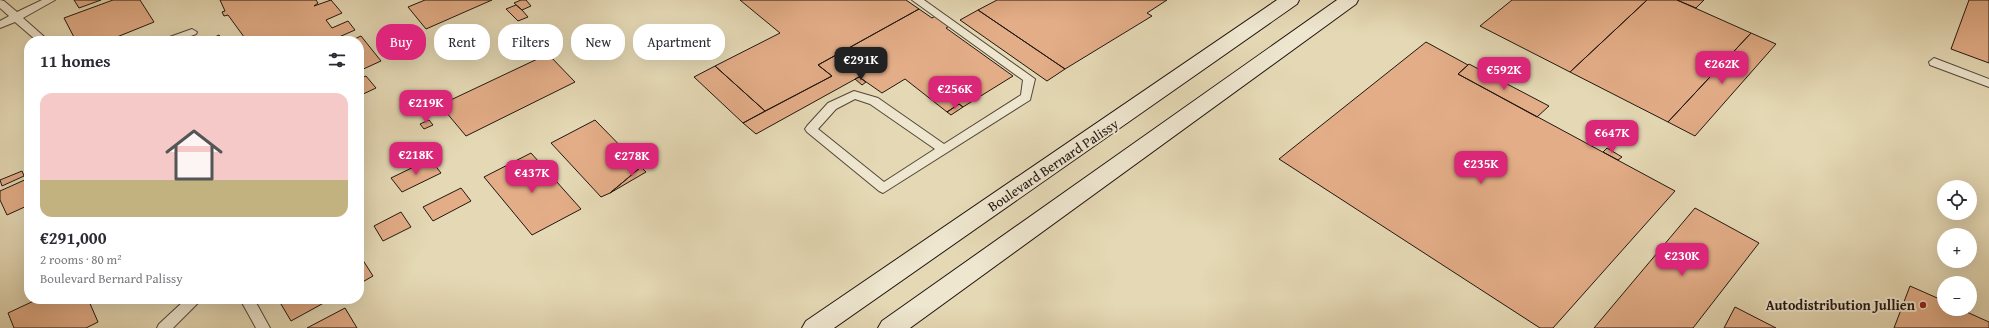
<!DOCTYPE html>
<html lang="en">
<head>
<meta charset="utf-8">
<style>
	body { margin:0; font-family:"Gentium Book Plus",serif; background:#f7f7f7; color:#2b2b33; height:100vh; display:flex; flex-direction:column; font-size:15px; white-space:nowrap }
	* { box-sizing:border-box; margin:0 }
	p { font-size:13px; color:#7c7c81 }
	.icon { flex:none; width:22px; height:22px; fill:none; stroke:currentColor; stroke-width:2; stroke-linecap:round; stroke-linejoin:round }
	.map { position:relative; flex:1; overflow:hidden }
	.panel { position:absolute; left:24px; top:36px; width:340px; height:268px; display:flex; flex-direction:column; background:#fff; border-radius:16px; box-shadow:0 4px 16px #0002 }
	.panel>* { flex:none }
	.top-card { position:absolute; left:376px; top:24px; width:380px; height:36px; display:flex; gap:8px }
	.buttons { position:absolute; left:1937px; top:180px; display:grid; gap:8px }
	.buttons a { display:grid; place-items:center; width:40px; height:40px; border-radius:50%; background:#fff; box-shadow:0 4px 16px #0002; font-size:20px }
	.price { position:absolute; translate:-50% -34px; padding:0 9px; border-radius:8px; background:#db2777; color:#fff; font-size:13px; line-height:26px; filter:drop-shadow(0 1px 2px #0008) }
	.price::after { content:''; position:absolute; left:50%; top:24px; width:12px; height:9px; margin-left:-6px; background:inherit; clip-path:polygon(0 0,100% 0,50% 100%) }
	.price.active { background:#222; color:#fff }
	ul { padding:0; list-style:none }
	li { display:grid; align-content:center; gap:8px; height:212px; padding:0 16px }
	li+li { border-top:1px solid #e1e1e2 }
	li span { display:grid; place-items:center; height:124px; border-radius:12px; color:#555 }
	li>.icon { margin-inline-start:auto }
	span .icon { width:72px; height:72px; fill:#fffc; stroke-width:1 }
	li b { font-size:17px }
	h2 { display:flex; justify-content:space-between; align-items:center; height:48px; padding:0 16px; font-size:17px }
	.tag { padding:0 14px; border-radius:16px; background:#fff; box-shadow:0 4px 16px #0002; font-size:14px; line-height:36px }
	.tag.active { background:#db2777; color:#fff }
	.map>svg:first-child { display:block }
	.building { fill:#e3ad87; stroke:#211610 }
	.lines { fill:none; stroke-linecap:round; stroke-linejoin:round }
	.service-casing { stroke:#524739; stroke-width:2 }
	.secondary-casing { stroke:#211610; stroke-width:2 }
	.service { fill:#eee6cf; fill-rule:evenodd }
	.secondary { fill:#eee6cf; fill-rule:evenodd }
	.poi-dot { fill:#8f2418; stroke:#eee6cf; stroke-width:1.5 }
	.labels { text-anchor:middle; stroke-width:4; stroke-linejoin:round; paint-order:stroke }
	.street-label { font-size:14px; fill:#211610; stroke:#eee6cf }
	.poi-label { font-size:14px; font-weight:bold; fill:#211610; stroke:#eee6cf; text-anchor:end }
</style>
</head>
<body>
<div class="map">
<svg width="1989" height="328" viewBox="0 0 1989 328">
	<rect width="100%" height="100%" fill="#e5d9b5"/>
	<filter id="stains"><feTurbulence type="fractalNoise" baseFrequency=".005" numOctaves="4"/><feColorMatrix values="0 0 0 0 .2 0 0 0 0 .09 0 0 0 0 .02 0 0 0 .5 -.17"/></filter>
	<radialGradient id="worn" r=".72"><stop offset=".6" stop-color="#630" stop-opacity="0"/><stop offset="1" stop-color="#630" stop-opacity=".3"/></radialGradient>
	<path class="building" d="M74 0H101L79 8Z
		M113 0H140L154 22 107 41H76L64 18Z
		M220 0H316L318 3 314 6 331 0 342 13 326 20 332 28 348 21 355 30 339 37 343 41H247L228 15 224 16 222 12 225 11Z
		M425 0H492L426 29 408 7Z
		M521 0H526L531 6 522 10 514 3Z
		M740 0H906L919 9 818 65 832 76 765 111 715 66 780 33Z
		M997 0H1167L1147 13 1152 16 1065 69 978 10Z
		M1512 0H1647L1570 72 1480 26Z
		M1647 0H1677L1751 33 1668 122 1570 72Z
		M1677 0H1704L1696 8Z
		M1969 0H1989V63L1951 49Z
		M516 5 522 10 528 17 518 21 506 9Z
		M919 9 932 18 937 15 951 25 946 28 1013 76 963 107 959 104 947 112 905 79 882 93 859 77 756 134 743 123 832 76 818 65Z
		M978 10 1065 69 1047 81 960 20Z
		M1751 33 1776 44 1695 136 1668 122Z
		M219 35 223 41H204L217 36Z
		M361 36 381 61 359 71V41H350Z
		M1426 42 1468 65 1458 74 1675 191 1553 328H1540L1279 159Z
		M548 54 575 82 466 136 440 105Z
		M1469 64 1549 106 1537 117 1458 74Z
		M715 66 765 111 743 123 694 77Z
		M366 76 376 88 359 96V79Z
		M859 77 866 82 862 85 855 79Z
		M959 104 963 107 951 115 947 112Z
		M429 120 433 125 424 129 420 124Z
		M595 120 641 167 610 193 601 197 551 143Z
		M1607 148 1622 157 1618 160 1603 152Z
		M531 153 581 209 532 235 484 177Z
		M430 159 441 173 402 192 391 178Z
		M641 167 646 172 610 193Z
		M22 171 24 176 2 186 0 180Z
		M29 178V205L7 215 0 200V191Z
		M461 188 471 201 433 221 423 207Z
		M1695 208 1759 243 1693 328H1594Z
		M401 212 411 227 383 241 374 226Z
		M359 254 373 276 359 284Z
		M1910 286 1944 301V309H1960L1989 322V328H1894Z
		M38 299H88L98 322 86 328H14L8 313Z
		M278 299H331L291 321Z
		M1735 307 1776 328H1724Z
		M345 308 357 328H307Z"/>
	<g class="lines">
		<g class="service-casing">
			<path id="service" d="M0 0 4 1 17 12 42 0H55L23 18 49 41H37L15 22 0 28V21L9 16 0 8Z
				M912 0H924L1035 79 1030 100 883 193 879 191 807 132 805 129 807 126 828 103 854 91 878 98 944 144 1021 95 1023 80ZM855 99 870 104 935 149 884 182 818 129 836 109Z
				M192 29 197 32 196 34 178 41H163L164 39Z
				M1934 58 1989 79V87L1930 65 1929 62Z
				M186 299H202L173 328H157L159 324Z
				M240 299H254L270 328H256Z"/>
		</g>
		<g class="secondary-casing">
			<path id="secondary" d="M1277 0H1299L1297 4 834 328H802L806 321Z
				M1337 0H1358L1356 4 910 328H878L882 321Z"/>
		</g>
		<use href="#service" class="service"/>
		<use href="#secondary" class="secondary"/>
	</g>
	<circle class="poi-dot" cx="1923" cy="305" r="4"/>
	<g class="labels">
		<g class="street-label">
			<text transform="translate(1053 165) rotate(-34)" y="5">Boulevard Bernard Palissy</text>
		</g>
		<g class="poi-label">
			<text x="1915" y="310">Autodistribution Jullien</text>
		</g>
	</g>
	<rect width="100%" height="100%" filter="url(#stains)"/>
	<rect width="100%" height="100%" fill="url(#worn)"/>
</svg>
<div class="buttons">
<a><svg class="icon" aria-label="locate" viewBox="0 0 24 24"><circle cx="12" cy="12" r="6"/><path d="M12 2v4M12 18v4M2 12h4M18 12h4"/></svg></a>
<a>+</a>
<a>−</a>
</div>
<b class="price active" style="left:861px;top:81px">€291K</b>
<b class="price" style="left:1722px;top:85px">€262K</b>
<b class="price" style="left:1504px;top:91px">€592K</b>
<b class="price" style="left:955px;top:110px">€256K</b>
<b class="price" style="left:426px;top:124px">€219K</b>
<b class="price" style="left:1612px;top:154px">€647K</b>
<b class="price" style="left:416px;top:176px">€218K</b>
<b class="price" style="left:632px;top:177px">€278K</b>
<b class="price" style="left:1481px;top:185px">€235K</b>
<b class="price" style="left:532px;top:194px">€437K</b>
<b class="price" style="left:1682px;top:277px">€230K</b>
<div class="top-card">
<a class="tag active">Buy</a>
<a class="tag">Rent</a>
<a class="tag">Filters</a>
<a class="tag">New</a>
<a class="tag">Apartment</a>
</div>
<section class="panel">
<h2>11 homes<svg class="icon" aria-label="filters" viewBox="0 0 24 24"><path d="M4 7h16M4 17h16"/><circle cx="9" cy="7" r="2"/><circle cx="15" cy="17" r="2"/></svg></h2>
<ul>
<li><span style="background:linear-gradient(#f6c9c9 70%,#c2b280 0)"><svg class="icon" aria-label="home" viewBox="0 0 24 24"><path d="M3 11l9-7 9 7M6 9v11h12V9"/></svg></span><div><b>€291,000</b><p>2 rooms · 80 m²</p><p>Boulevard Bernard Palissy</p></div></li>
</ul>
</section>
</div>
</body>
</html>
